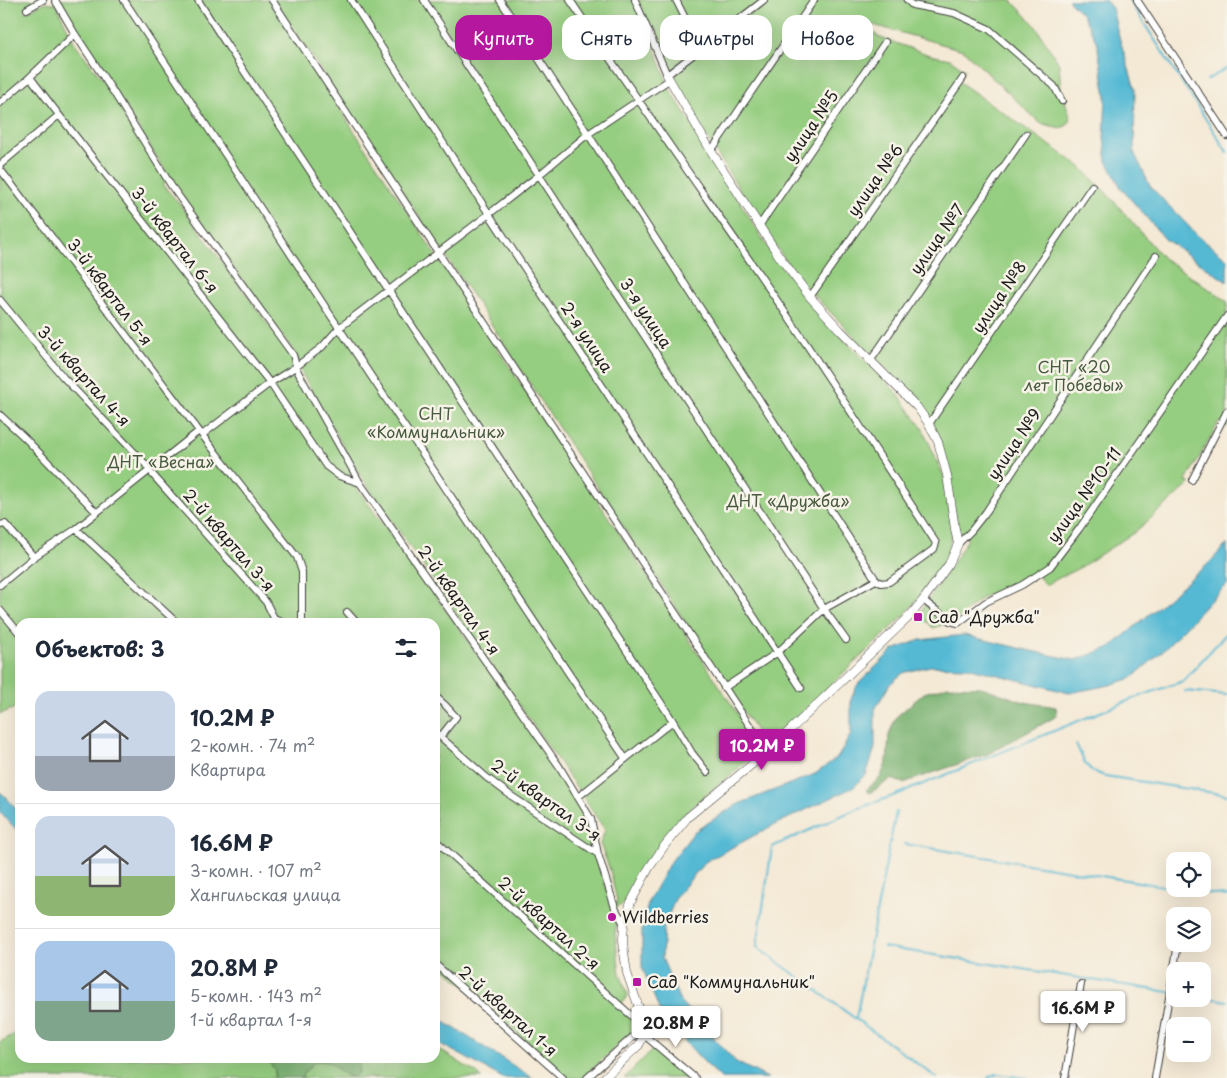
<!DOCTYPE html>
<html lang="ru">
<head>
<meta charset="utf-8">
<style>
	body { margin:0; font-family:"Playpen Sans",sans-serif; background:#f6f6f7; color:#1f2937; height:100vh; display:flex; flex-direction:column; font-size:19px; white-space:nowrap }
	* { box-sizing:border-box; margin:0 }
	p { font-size:16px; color:#747a83 }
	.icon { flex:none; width:28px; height:28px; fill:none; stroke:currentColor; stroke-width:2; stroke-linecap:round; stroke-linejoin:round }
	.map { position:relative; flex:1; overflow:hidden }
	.panel { position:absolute; left:15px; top:618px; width:425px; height:445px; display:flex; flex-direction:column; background:#fff; border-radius:15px; box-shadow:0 5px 20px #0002 }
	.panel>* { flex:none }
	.banner { position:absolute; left:455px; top:15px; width:475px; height:45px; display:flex; gap:10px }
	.tools { position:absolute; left:1166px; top:852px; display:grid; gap:10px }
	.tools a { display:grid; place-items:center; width:45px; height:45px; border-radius:10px; background:#fff; box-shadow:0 5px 20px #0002; font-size:25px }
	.price { position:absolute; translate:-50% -42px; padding:0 11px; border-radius:5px; background:#fff; color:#222; font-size:16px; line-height:32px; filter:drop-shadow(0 1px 2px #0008) }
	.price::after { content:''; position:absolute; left:50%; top:30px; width:15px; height:11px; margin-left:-8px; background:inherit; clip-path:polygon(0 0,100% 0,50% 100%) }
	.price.selected { background:#b5179e; color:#fff }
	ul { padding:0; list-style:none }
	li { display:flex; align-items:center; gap:15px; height:125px; padding:0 20px }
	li+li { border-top:1px solid #e0e1e3 }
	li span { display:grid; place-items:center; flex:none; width:140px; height:100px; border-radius:15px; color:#555 }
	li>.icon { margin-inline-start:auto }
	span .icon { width:60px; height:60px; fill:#fffc; stroke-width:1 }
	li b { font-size:21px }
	h2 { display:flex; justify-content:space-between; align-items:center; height:60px; padding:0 20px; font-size:21px }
	.pill { padding:0 18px; border-radius:15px; background:#fff; box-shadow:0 5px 20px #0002; font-size:18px; line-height:45px }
	.pill.selected { background:#b5179e; color:#fff }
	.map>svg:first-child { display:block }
	.green { fill:#96ce81; stroke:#59754e }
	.forest { fill:#78b16f; stroke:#4a6646 }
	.water { fill:#55b9d4; stroke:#386a78 }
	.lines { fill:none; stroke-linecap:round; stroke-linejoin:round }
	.stream { stroke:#55b9d4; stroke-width:2 }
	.minor-casing { stroke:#3c3b38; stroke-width:8 }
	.tertiary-casing { stroke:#3c3b38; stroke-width:9 }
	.minor { stroke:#fff; stroke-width:6 }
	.tertiary { stroke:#fff; stroke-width:8 }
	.poi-dot { fill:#b5179e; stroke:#f7f3e8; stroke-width:2 }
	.labels { text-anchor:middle; stroke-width:5; stroke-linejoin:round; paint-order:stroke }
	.street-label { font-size:16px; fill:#1c1c1c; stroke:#f7f3e8 }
	.park-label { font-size:16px; fill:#475a3f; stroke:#f7f3e8 }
	.poi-label { font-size:16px; fill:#1c1c1c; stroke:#f7f3e8; text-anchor:start }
</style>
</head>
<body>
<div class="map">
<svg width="1227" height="1078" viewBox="0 0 1227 1078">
	<rect width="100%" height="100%" fill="#f7f3e8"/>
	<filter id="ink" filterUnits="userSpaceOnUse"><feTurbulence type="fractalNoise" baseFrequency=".02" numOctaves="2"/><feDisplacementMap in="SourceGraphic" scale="10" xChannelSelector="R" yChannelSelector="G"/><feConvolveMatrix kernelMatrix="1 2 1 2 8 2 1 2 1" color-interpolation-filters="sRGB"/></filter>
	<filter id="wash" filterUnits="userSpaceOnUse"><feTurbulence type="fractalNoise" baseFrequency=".0096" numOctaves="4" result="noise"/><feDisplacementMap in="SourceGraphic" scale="20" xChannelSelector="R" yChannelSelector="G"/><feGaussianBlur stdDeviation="1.12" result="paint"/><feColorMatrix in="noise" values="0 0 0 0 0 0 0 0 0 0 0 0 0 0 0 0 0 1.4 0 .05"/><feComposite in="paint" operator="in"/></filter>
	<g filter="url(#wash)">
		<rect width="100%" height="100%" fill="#f4e9d5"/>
		<path class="green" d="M0 0H38L23 9 26 12 46 2 56 4 74 42 113 94 166 181 163 185 178 202 293 358 294 364 292 367 332 432 350 468 353 483 456 624 557 767 582 812 617 922 615 934 620 974 628 995 619 1007C626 1013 635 1019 634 1030L584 1077 581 1078H568L435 960V622H20V706L0 714Z
			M59 0H268L761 749 684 814 648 863 624 904 615 908 617 901 610 870 600 844 605 830 577 788 358 472 300 370 295 353 174 184 73 25Z
			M274 0H634L655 48 669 88 774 257 821 316 897 393 923 429 944 477 952 536 945 562 905 615 766 746 484 313Z
			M638 0H1011L1035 25 1059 64 1061 88 1071 120 1066 126 1060 128 1040 123 963 50 866 23 878 37 930 55 950 59 965 70 958 81 1081 167 1114 201 1163 258 1227 301V309L1225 312 1227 313V427L1219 422 1186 481 1190 484 1135 532 1081 567 1045 585 1037 574 982 598 956 620 933 628 919 614 968 539 959 531 940 441 930 414 801 282 772 241 675 87Z
			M20 1031V1058H266L276 1070 274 1078H0V1042Z
			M435 1047 478 1074 482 1078H353L358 1073 359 1064 357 1058H435Z
			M655 1047 686 1078H624Z
			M315 1061 330 1062 342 1073 351 1078H302L303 1074Z"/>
		<path class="forest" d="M948 686 981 687 1024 702 1056 707 1057 716 988 754 903 783 891 779 870 793 866 790 880 778 887 761 889 735 896 717 924 693Z
			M266 1058H357L359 1064 358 1073 353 1078 342 1073 330 1062 315 1061 303 1074 302 1078H274L275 1070Z"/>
		<path class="water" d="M1068 0H1105L1112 8 1118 33 1135 89 1134 152 1150 186 1197 235 1227 259V282L1165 239 1121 188 1107 161 1104 138 1106 96 1097 43 1083 15Z
			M1227 544V585L1210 601 1166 648 1132 678 1110 685 1069 693 967 667 930 666 903 673 890 684 875 709V748L866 775 854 787 770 827 705 862 676 897 664 926 662 958 680 1001 736 1062 768 1078H721L700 1058 661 1014 642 967V928L649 900 669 864 695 831 736 805 815 774 838 757 851 734V699L858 684 893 650 920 640 964 635 1031 651 1075 660 1111 647 1208 564Z
			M0 792 5 796 20 813V834L14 827 0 813Z
			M435 1016 533 1078H503L435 1041Z"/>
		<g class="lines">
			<path class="stream" d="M1129 0 1227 152
				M1207 80 1227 68
				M1185 691 1227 695
				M1076 744 1085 763 1092 771 1105 776 1227 795
				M905 844 1175 888
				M1180 889 1227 896
				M884 947 1175 993
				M1202 997 1227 1001
				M856 1018 896 812
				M937 1078 757 947 772 847 854 810 901 793 1135 698 1183 681 1227 633
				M988 1078 997 1074 1028 1078"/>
		</g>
	</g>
	<g filter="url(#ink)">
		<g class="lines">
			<g class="minor-casing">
				<path id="minor" d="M55 0 75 34 114 93 172 187 293 355 298 372 360 483
					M124 0 339 328 625 758
					M198 0 217 30 673 721 692 753 707 772
					M272 0 767 752
					M351 0 489 214 801 688
					M424 0 824 609 846 640
					M500 0 588 134 876 580
					M570 0C632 92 696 183 759 274 820 363 878 453 936 543L934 549 889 582 881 583 876 580 824 609 778 652 724 688
					M635 0 667 75 764 0
					M676 0 701 50
					M907 0 912 5 954 13 989 29 1054 86 1062 101
					M1137 0 1227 136
					M27 9 43 0
					M30 77 59 115 270 383 326 466 339 476 360 483 559 766 591 819 598 854
					M0 103 30 77 75 34
					M711 151 814 0
					M0 165 59 115
					M0 169 199 431 297 557 302 572V622
					M759 226 885 42
					M810 297 963 78
					M0 300 63 377 150 469
					M871 360 1026 134
					M0 415 24 437 96 512
					M929 424 1092 186
					M202 435 270 383 297 366 322 347 339 328 489 214 539 175 588 134 669 80
					M153 475 266 602 274 618 283 622
					M1192 480 1227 411
					M0 525 5 524 34 557
					M76 529 176 622
					M958 544 971 531 986 512 1156 256
					M0 585 34 557 76 529 199 431
					M923 600 950 621 958 623 986 602 1022 585 1050 567 1079 529 1227 316
					M0 610 20 634
					M347 612 356 622
					M435 696 446 706 456 717 441 736
					M435 732 486 777 510 795 598 854 615 908 624 924
					M578 797 673 721
					M435 840 644 1027
					M435 964 563 1078
					M587 1078 637 1033 644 1035 695 1078
					M1065 1078 1081 984
					M1155 1078 1178 944"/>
			</g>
			<g class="tertiary-casing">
				<path id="tertiary" d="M604 1078 639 1045 644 1035V1027L639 1008 627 973 624 953 623 939 624 924 631 902 649 868 665 845 688 817 767 752 909 617 923 600 949 564 958 544 955 529 947 475 938 442 929 424 917 407 841 331 810 297 779 256 711 151 667 75"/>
			</g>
			<use href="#minor" class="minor"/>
			<use href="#tertiary" class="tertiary"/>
		</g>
	</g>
	<g class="poi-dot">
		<rect x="913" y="612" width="10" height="10" rx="2.5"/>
		<circle cx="612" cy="917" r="5"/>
		<rect x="632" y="977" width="10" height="10" rx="2.5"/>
	</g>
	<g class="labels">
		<g class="street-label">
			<text transform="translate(811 126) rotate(-56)" y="6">улица №5</text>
			<text transform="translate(875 180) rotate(-55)" y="6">улица №6</text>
			<text transform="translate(937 239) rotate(-55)" y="6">улица №7</text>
			<text transform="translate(175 240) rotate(52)" y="6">3-й квартал 6-я</text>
			<text transform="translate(110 292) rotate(53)" y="6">3-й квартал 5-я</text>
			<text transform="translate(999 297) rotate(-56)" y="6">улица №8</text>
			<text transform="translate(646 313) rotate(57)" y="6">3-я улица</text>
			<text transform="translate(587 337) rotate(57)" y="6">2-я улица</text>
			<text transform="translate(84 376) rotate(48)" y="6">3-й квартал 4-я</text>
			<text transform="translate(1014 444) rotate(-56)" y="6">улица №9</text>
			<text transform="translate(1084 495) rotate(-54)" y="6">улица №10-11</text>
			<text transform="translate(229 540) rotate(49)" y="6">2-й квартал 3-я</text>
			<text transform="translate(459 600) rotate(55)" y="6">2-й квартал 4-я</text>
			<text transform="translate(546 800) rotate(35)" y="6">2-й квартал 3-я</text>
			<text transform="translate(549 923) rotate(42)" y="6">2-й квартал 2-я</text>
			<text transform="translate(508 1011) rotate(42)" y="6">2-й квартал 1-я</text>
		</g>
		<g class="park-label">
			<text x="1074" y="373">СНТ «20<tspan x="1074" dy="18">лет Победы»</tspan></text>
			<text x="436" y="420">СНТ<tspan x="436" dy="18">«Коммунальник»</tspan></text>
			<text x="161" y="468">ДНТ «Весна»</text>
			<text x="788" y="507">ДНТ «Дружба»</text>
		</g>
		<g class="poi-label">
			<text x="928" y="623">Сад "Дружба"</text>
			<text x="622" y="923">Wildberries</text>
			<text x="647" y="988">Сад "Коммунальник"</text>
		</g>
	</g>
</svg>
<div class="tools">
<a><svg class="icon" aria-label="locate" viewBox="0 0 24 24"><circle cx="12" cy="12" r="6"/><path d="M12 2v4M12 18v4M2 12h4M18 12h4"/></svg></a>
<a><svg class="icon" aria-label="layers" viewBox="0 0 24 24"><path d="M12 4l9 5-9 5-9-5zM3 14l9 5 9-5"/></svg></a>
<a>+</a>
<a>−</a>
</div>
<b class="price selected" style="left:762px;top:771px">10.2M ₽</b>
<b class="price" style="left:1083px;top:1033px">16.6M ₽</b>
<b class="price" style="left:676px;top:1048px">20.8M ₽</b>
<div class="banner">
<a class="pill selected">Купить</a>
<a class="pill">Снять</a>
<a class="pill">Фильтры</a>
<a class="pill">Новое</a>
</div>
<section class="panel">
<h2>Объектов: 3<svg class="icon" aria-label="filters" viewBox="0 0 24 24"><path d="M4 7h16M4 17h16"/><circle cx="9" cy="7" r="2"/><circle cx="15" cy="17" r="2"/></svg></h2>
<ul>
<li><span style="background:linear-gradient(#c9d6e8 65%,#9aa5b1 0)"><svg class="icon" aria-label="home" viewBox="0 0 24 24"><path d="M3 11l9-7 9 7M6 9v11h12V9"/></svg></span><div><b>10.2M ₽</b><p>2-комн. · 74 m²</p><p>Квартира</p></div></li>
<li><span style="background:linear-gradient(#c9d6e8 60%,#8fb573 0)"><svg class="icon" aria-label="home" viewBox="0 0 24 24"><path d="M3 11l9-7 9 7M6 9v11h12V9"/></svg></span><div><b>16.6M ₽</b><p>3-комн. · 107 m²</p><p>Хангильская улица</p></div></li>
<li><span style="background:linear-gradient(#a9c7e8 60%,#7fa58c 0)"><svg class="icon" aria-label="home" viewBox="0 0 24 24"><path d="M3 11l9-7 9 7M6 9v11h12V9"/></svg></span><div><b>20.8M ₽</b><p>5-комн. · 143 m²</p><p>1-й квартал 1-я</p></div></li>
</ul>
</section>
</div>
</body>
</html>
